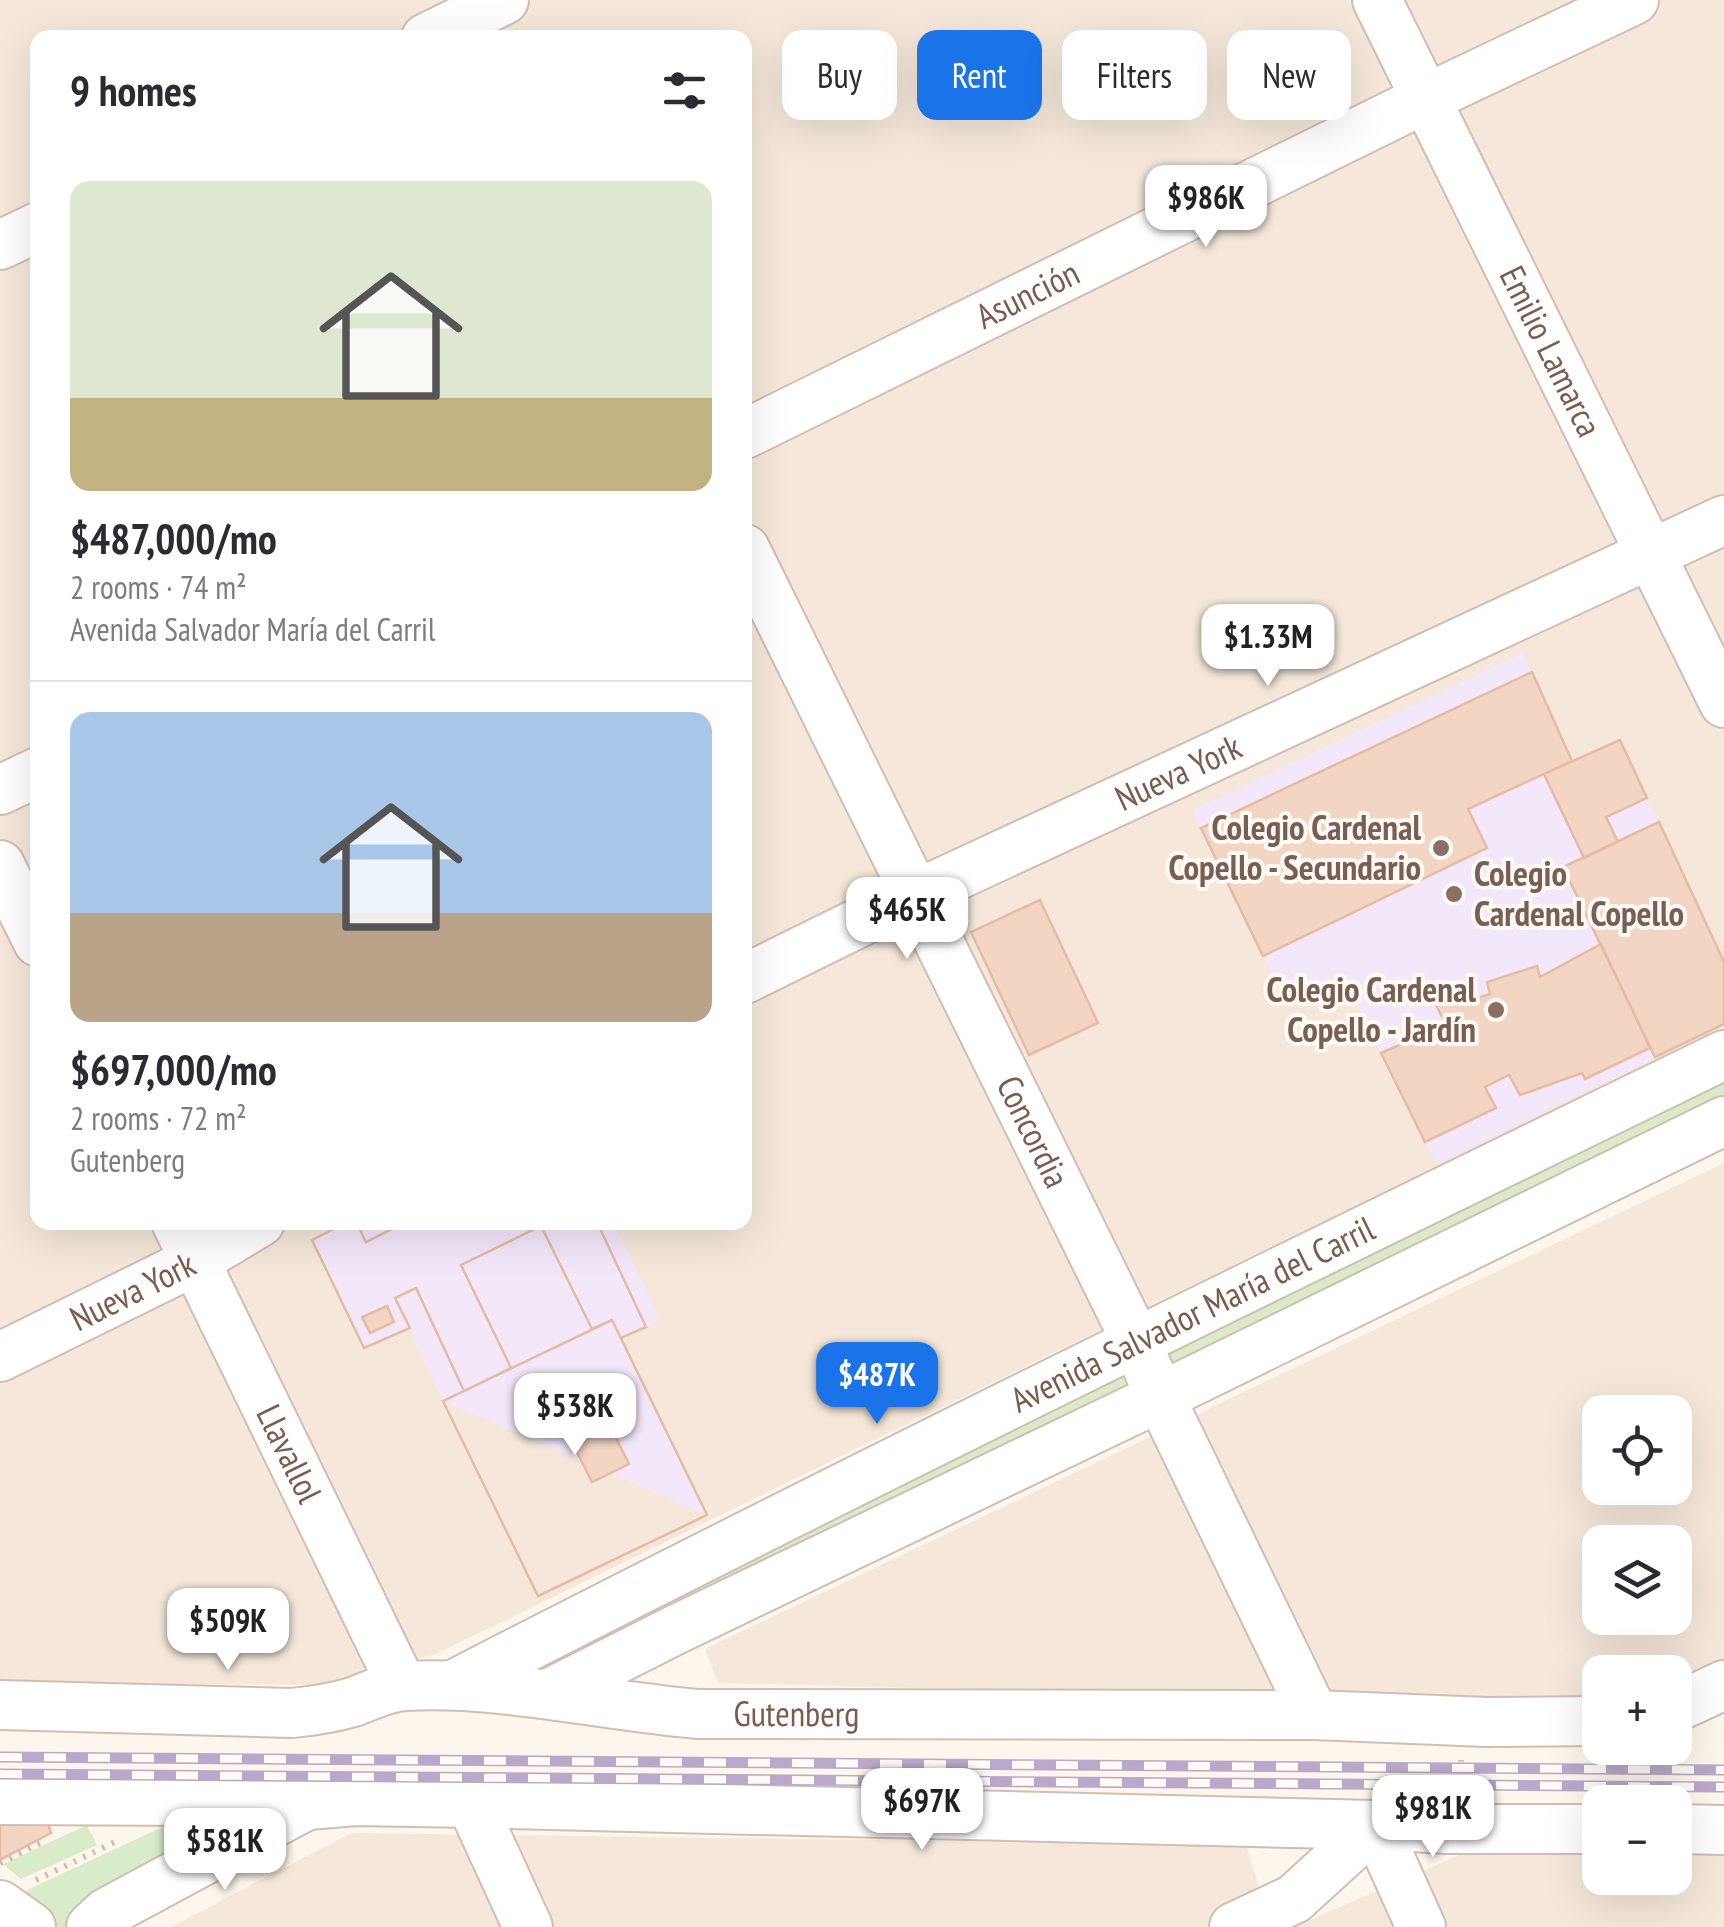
<!DOCTYPE html>
<html lang="en">
<head>
<meta charset="utf-8">
<style>
	body { margin:0; font-family:"PT Sans Narrow",sans-serif; background:#f7f7f7; color:#2b2b33; height:100vh; display:flex; flex-direction:column; font-size:38px; white-space:nowrap }
	* { box-sizing:border-box; margin:0 }
	p { font-size:32px; color:#7c7c81 }
	.icon { flex:none; width:55px; height:55px; fill:none; stroke:currentColor; stroke-width:2; stroke-linecap:round; stroke-linejoin:round }
	.map { position:relative; flex:1; overflow:hidden }
	.panel { position:absolute; left:30px; top:30px; width:722px; height:1200px; display:flex; flex-direction:column; background:#fff; border-radius:20px; box-shadow:0 10px 40px #0002 }
	.panel>* { flex:none }
	.banner { position:absolute; left:782px; top:30px; width:790px; height:90px; display:flex; gap:20px }
	.buttons { position:absolute; left:1582px; top:1395px; display:grid; gap:20px }
	.buttons a { display:grid; place-items:center; width:110px; height:110px; border-radius:20px; background:#fff; box-shadow:0 10px 40px #0002; font-size:50px }
	.price { position:absolute; translate:-50% -85px; padding:0 22px; border-radius:20px; background:#fff; color:#222; font-size:32px; line-height:65px; filter:drop-shadow(0 2px 5px #0008) }
	.price::after { content:''; position:absolute; left:50%; top:60px; width:30px; height:22px; margin-left:-15px; background:inherit; clip-path:polygon(0 0,100% 0,50% 100%) }
	.price.current { background:#1a73e8; color:#fff }
	ul { padding:0; list-style:none }
	li { display:grid; align-content:center; gap:20px; height:530px; padding:0 40px }
	li+li { border-top:2px solid #e1e1e2 }
	li span { display:grid; place-items:center; height:310px; border-radius:20px; color:#555 }
	li>.icon { margin-inline-start:auto }
	span .icon { width:180px; height:180px; fill:#fffc; stroke-width:1 }
	li b { font-size:42px }
	h2 { display:flex; justify-content:space-between; align-items:center; height:120px; padding:0 40px; font-size:42px }
	.pill { padding:0 35px; border-radius:20px; background:#fff; box-shadow:0 10px 40px #0002; font-size:35px; line-height:90px }
	.pill.current { background:#1a73e8; color:#fff }
	.map>svg:first-child { display:block }
	.residential { fill:#f5e8da; fill-rule:evenodd }
	.education { fill:#f3e8fa }
	.green { fill:#d8ecc9 }
	.building { fill:#f3d5c3; stroke:#e6bba3; stroke-width:2.5; fill-rule:evenodd }
	.lines { fill:none; stroke-linecap:round; stroke-linejoin:round }
	.minor-casing { stroke:#d1beb0; stroke-width:52 }
	.path { stroke:#d9b8a5; stroke-width:6; stroke-dasharray:2.5 8; stroke-linecap:butt }
	.minor { stroke:#fff; stroke-width:48 }
	.rail-casing { stroke:#b9a8c9; stroke-width:11 }
	.rail { stroke:#fffaf3; stroke-width:8; stroke-dasharray:22; stroke-linecap:butt }
	.education-dot { fill:#8d6e63; stroke:#fffaf3; stroke-width:4 }
	.labels { text-anchor:middle; stroke-width:8; stroke-linejoin:round; paint-order:stroke }
	.street-label { font-size:35px; fill:#7a5c4d; stroke:#fffaf3 }
	.education-label { font-size:35px; font-weight:bold; fill:#785e54; stroke:#fffaf3; text-anchor:end }
</style>
</head>
<body>
<div class="map">
<svg width="1724" height="1927" viewBox="0 0 1724 1927">
	<rect width="100%" height="100%" fill="#fdf6ec"/>
	<path class="residential" d="M0 0H1724V1026L436 1654 332 1685 0 1683ZM38 38H745V1222H38Z
		M1724 1163V1701L1675 1700V1672H1600V1700L1274 1697 718 1683 705 1649ZM1600 1412H1675V1488H1600ZM1600 1542H1675V1618H1600Z
		M351 1833 1246 1845 1272 1927H171Z
		M1466 1852 1600 1853V1878H1675V1854H1724V1927H1294Z"/>
	<path class="education" d="M1523 653 1572 761 1620 740 1724 962V1024L1436 1164 1342 973 1284 999 1193 810Z
		M348 1223H614L660 1320 621 1338 707 1515 443 1401 410 1329 364 1348 312 1240Z"/>
	<path class="green" d="M1724 1055V1121L677 1629 653 1582Z
		M171 1823 206 1825 200 1844 80 1905 71 1914 66 1927H53L12 1897Z
		M87 1825 97 1845 21 1879 3 1864Z"/>
	<path class="building" d="M1532 672 1572 761 1468 809 1487 848 1263 956 1201 828Z
		M1620 740 1647 798 1606 817 1618 842 1584 858 1544 774Z
		M1659 822 1724 962V1024L1655 1057 1563 867Z
		M1040 900 1098 1023 1029 1055 971 932Z
		M1601 944 1650 1048 1585 1079 1582 1073 1520 1095 1509 1075 1485 1087 1496 1108 1425 1142 1381 1053 1446 1025 1436 1005 1456 997 1460 1004 1490 994 1487 982 1537 966 1540 977Z
		M348 1222H356L366 1242 406 1222H597L646 1327 621 1338 612 1320 592 1329 541 1226 461 1265 511 1368 464 1391 416 1288 395 1298 410 1328 364 1348 312 1240ZM387 1306 394 1322 370 1333 362 1317Z
		M348 1222H356L366 1242 406 1222H597L646 1327 621 1338 612 1320 592 1329 541 1226 461 1265 511 1368 464 1391 416 1288 395 1298 410 1328 364 1348 312 1240Z
		M612 1320 707 1515 538 1596 443 1401ZM598 1402 629 1464 592 1482 561 1420Z
		M612 1320 707 1515 538 1596 443 1401Z
		M0 1815 46 1817 51 1833 0 1860Z"/>
	<g class="lines">
		<g class="minor-casing">
			<g id="minor">
				<path id="s1" d="M1377 0 1724 703"/>
				<path d="M426 38 504 0"/>
				<path d="M0 245 38 227"/>
				<path id="s2" d="M745 434 1425 99 1634 0"/>
				<path id="s3" d="M745 549 1136 1341 1160 1397 1314 1715"/>
				<path d="M0 790 38 772"/>
				<path d="M0 865 38 942"/>
				<path id="s4" d="M745 979 917 894 1724 520"/>
				<path id="s5" d="M176 1222 402 1686"/>
				<path id="s6" d="M0 1357 195 1261 260 1222"/>
				<path id="s7" d="M455 1684C875 1468 1299 1262 1724 1055"/>
				<path d="M550 1693 677 1629 1160 1397 1724 1121"/>
				<path id="s8" d="M0 1705 292 1713C312 1711 333 1708 353 1702 370 1696 386 1687 405 1686 504 1681 600 1706 699 1714L1314 1715 1486 1722 1600 1721"/>
				<path d="M1675 1708 1724 1685"/>
				<path d="M0 1800 202 1801 308 1805 356 1801 471 1803 1375 1825 1446 1829H1600"/>
				<path d="M471 1803 528 1927"/>
				<path d="M1375 1825 1421 1927"/>
				<path d="M1675 1829 1724 1830"/>
				<path d="M0 1905 31 1927"/>
				<path d="M91 1927 106 1913 305 1806"/>
				<path d="M1234 1927 1294 1899 1375 1825"/>
			</g>
		</g>
		<path class="path" d="M1461 1793V1760
			M0 1863 42 1842
			M36 1880 115 1842"/>
		<use href="#minor" class="minor"/>
		<g class="rail-casing">
			<path id="rail" d="M0 1757 1724 1770
				M0 1774 1724 1787"/>
		</g>
		<use href="#rail" class="rail"/>
	</g>
	<g class="education-dot">
		<circle cx="1441" cy="848" r="10"/>
		<circle cx="1454" cy="894" r="10"/>
		<circle cx="1496" cy="1010" r="10"/>
	</g>
	<g class="labels">
		<g class="street-label">
			<text dy="12" stroke="none"><textPath href="#s2" startOffset="315">Asunción</textPath></text>
			<text dy="12" stroke="none"><textPath href="#s1" startOffset="392">Emilio Lamarca</textPath></text>
			<text dy="12" stroke="none"><textPath href="#s4" startOffset="480">Nueva York</textPath></text>
			<text dy="12" stroke="none"><textPath href="#s3" startOffset="650">Concordia</textPath></text>
			<text dy="12" stroke="none"><textPath href="#s6" startOffset="148">Nueva York</textPath></text>
			<text dy="12" stroke="none"><textPath href="#s7" startOffset="825">Avenida Salvador María del Carril</textPath></text>
			<text dy="12" stroke="none"><textPath href="#s5" startOffset="258">Llavallol</textPath></text>
			<text dy="12" stroke="none"><textPath href="#s8" startOffset="802">Gutenberg</textPath></text>
		</g>
		<g class="education-label">
			<text x="1421" y="840">Colegio Cardenal<tspan x="1421" dy="40">Copello - Secundario</tspan></text>
			<text x="1474" y="886" text-anchor="start">Colegio<tspan x="1474" dy="40">Cardenal Copello</tspan></text>
			<text x="1476" y="1002">Colegio Cardenal<tspan x="1476" dy="40">Copello - Jardín</tspan></text>
		</g>
	</g>
</svg>
<div class="buttons">
<a><svg class="icon" aria-label="locate" viewBox="0 0 24 24"><circle cx="12" cy="12" r="6"/><path d="M12 2v4M12 18v4M2 12h4M18 12h4"/></svg></a>
<a><svg class="icon" aria-label="layers" viewBox="0 0 24 24"><path d="M12 4l9 5-9 5-9-5zM3 14l9 5 9-5"/></svg></a>
<a>+</a>
<a>−</a>
</div>
<b class="price" style="left:1206px;top:250px">$986K</b>
<b class="price" style="left:1268px;top:689px">$1.33M</b>
<b class="price" style="left:907px;top:962px">$465K</b>
<b class="price current" style="left:877px;top:1427px">$487K</b>
<b class="price" style="left:575px;top:1458px">$538K</b>
<b class="price" style="left:228px;top:1673px">$509K</b>
<b class="price" style="left:922px;top:1853px">$697K</b>
<b class="price" style="left:1433px;top:1860px">$981K</b>
<b class="price" style="left:225px;top:1893px">$581K</b>
<div class="banner">
<a class="pill">Buy</a>
<a class="pill current">Rent</a>
<a class="pill">Filters</a>
<a class="pill">New</a>
</div>
<section class="panel">
<h2>9 homes<svg class="icon" aria-label="filters" viewBox="0 0 24 24"><path d="M4 7h16M4 17h16"/><circle cx="9" cy="7" r="2"/><circle cx="15" cy="17" r="2"/></svg></h2>
<ul>
<li><span style="background:linear-gradient(#dfe7d0 70%,#c2b280 0)"><svg class="icon" aria-label="home" viewBox="0 0 24 24"><path d="M3 11l9-7 9 7M6 9v11h12V9"/></svg></span><div><b>$487,000/mo</b><p>2 rooms · 74 m²</p><p>Avenida Salvador María del Carril</p></div></li>
<li><span style="background:linear-gradient(#a9c7e8 65%,#b9a48a 0)"><svg class="icon" aria-label="home" viewBox="0 0 24 24"><path d="M3 11l9-7 9 7M6 9v11h12V9"/></svg></span><div><b>$697,000/mo</b><p>2 rooms · 72 m²</p><p>Gutenberg</p></div></li>
</ul>
</section>
</div>
</body>
</html>
